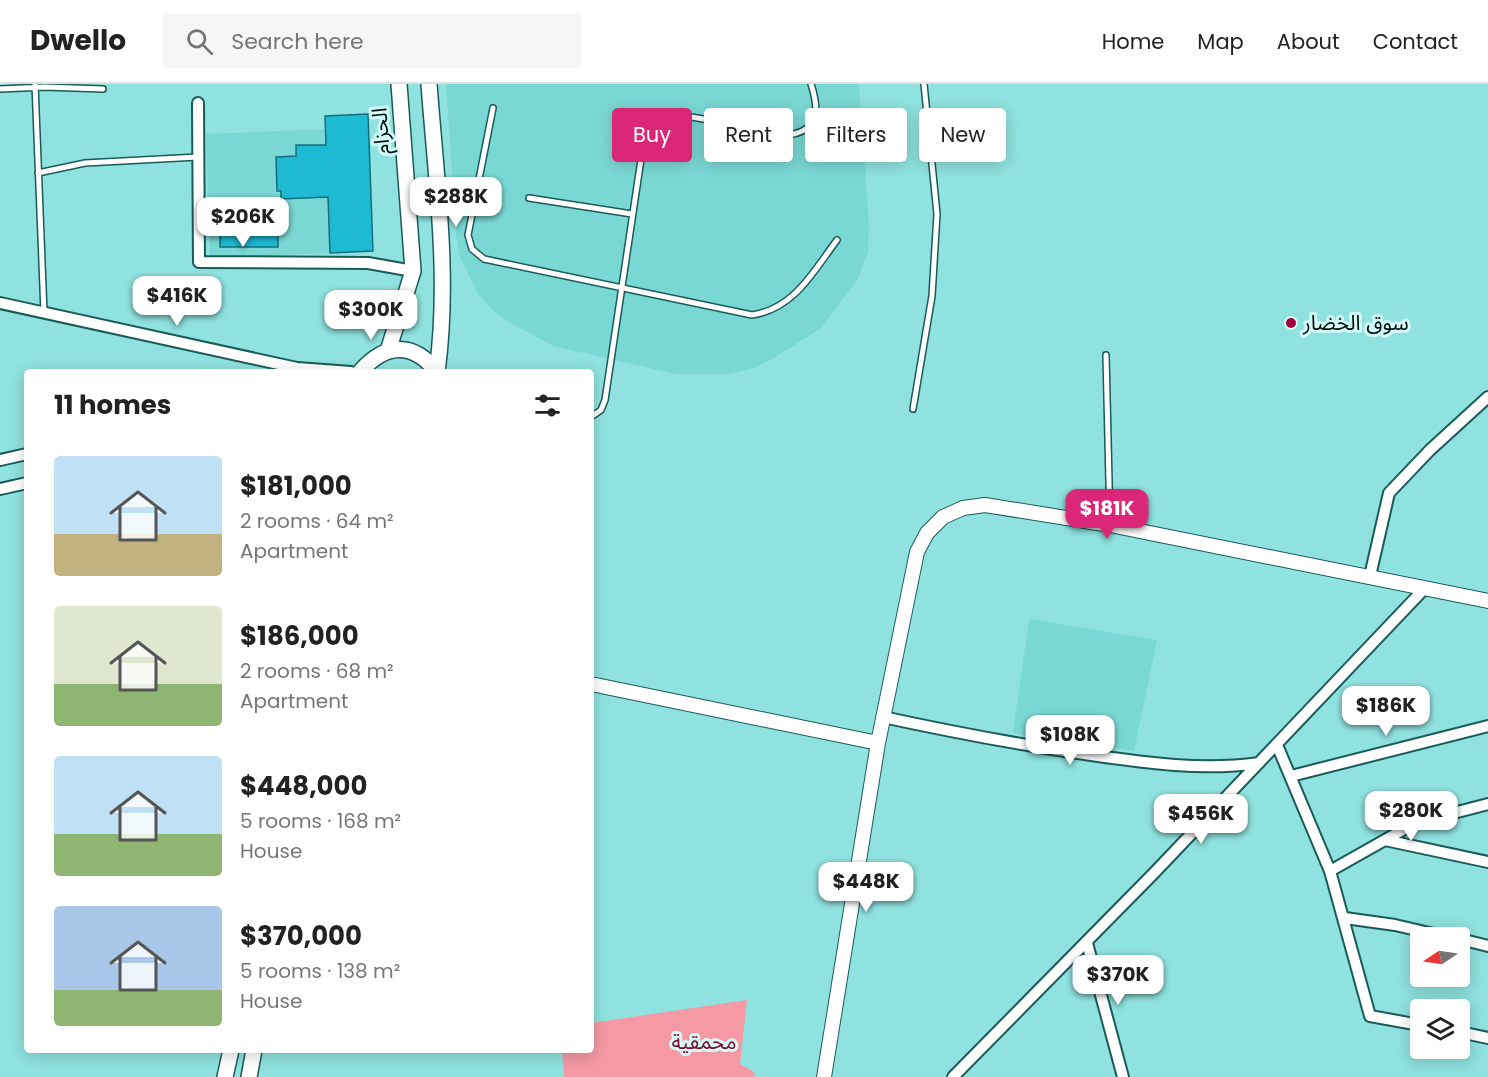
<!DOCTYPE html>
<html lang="en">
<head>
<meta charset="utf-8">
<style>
	body { margin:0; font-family:Poppins,"Noto Sans Arabic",sans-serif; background:#f6f6f6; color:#222; height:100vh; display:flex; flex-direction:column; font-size:22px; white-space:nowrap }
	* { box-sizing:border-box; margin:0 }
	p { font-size:20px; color:#767676 }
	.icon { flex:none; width:33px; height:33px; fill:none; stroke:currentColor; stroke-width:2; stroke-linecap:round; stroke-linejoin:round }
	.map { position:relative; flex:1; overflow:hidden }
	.side { position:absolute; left:24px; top:285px; width:570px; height:684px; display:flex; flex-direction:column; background:#fff; border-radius:6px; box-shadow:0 3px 15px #0003 }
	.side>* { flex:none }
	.top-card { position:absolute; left:612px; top:24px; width:570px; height:54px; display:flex; gap:12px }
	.needle { width:39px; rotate:257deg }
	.tools { position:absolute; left:1410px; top:843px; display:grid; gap:12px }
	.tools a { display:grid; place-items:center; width:60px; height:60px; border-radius:6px; background:#fff; box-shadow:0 3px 15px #0003; font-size:30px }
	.price { position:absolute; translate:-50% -51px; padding:0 14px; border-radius:12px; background:#fff; color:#222; font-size:20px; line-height:39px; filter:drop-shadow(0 2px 3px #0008) }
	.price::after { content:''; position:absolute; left:50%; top:36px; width:18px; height:14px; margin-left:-9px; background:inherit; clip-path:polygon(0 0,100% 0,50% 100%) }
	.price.on { background:#db2777; color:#fff }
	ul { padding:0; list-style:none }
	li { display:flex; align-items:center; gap:18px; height:150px; padding:0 30px }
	li span { display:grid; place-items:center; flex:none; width:168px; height:120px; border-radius:6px; color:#555 }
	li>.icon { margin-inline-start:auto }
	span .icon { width:72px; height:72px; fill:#fffc; stroke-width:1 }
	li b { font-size:26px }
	h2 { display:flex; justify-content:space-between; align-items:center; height:72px; padding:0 30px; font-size:26px }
	.chip { padding:0 21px; border-radius:6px; background:#fff; box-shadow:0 3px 15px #0003; font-size:21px; line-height:54px }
	.chip.on { background:#db2777; color:#fff }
	header { display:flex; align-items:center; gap:36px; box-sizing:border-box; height:84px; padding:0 30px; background:#fff; border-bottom:2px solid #e0e0e0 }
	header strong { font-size:28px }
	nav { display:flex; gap:33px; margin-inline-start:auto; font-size:21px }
	.search { width:420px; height:54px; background:#f6f6f6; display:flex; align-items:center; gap:15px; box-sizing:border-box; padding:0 21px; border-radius:6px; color:#767676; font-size:22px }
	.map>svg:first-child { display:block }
	.built { fill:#7ad8d4 }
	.green { fill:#f599a4 }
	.building { fill:#1ebad4; stroke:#146d7c; stroke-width:1.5 }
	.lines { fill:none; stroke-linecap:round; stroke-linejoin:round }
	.service-casing { stroke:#195b59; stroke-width:8 }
	.minor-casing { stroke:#195b59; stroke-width:14 }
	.tertiary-casing { stroke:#195b59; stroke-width:16 }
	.secondary-casing { stroke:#195b59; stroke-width:18 }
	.service { stroke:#fff; stroke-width:5 }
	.minor { stroke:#fff; stroke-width:10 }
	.tertiary { stroke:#fff; stroke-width:14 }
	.secondary { stroke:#fff; stroke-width:15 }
	.poi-dot { fill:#a10139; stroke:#d3fbf8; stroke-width:2 }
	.labels { text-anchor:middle; stroke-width:6; stroke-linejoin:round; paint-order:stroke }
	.street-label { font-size:21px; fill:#000f0f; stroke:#d3fbf8 }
	.poi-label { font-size:21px; fill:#000f0f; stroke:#d3fbf8; text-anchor:start }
	.park-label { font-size:21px; fill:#800d2e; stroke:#d3fbf8 }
</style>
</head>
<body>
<header>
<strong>Dwello</strong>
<div class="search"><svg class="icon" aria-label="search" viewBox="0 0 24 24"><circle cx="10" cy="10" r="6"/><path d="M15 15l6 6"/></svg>Search here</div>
<nav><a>Home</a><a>Map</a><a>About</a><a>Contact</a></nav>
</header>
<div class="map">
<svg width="1488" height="993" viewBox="0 0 1488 993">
	<rect width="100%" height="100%" fill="#8fe2df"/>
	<path class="built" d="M446 0H859L869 140 868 168 857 197 821 244 774 274 754 284 728 290H676L553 262 512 240 491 225 477 208 460 173 456 151Z
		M326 45 330 169 210 174 206 50Z
		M1029 535 1157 556 1134 667 1013 649Z"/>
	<path class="green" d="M747 916 740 980 754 988 755 993H564L562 966H591V939Z"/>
	<path class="building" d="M368 30 373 167 330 169 328 113 281 115V107H277L276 73 296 72V61H326L325 32Z
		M261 131 286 132 287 145H278V163H220V136H261Z"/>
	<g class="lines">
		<g class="service-casing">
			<path id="service" d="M35 0 44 229
				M0 5 45 3 103 5
				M493 24 468 151 472 165 484 175 752 231C794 225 813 188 837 156
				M38 89 85 79 198 73
				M529 114 632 130
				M1106 271 1110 440
				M913 325 932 212 937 130 924 0
				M591 333 601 326 605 316 646 42 655 32 667 29 794 50C821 43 818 22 811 0"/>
		</g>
		<g class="minor-casing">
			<path id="minor" d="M198 19 199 178 368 179 413 187
				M0 219 297 284 351 288
				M0 376 27 370
				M0 405 27 399
				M1370 492 1389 409 1430 366 1488 313
				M883 633C952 648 1021 661 1091 671 1146 679 1203 687 1259 679
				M1277 661 1330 787 1370 932 1420 941
				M1291 692 1488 642
				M1385 756 1488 778
				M1330 787 1415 739 1488 720
				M1345 834 1395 841 1451 854
				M1460 855 1488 862
				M1087 859 1123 993
				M1460 948 1488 954
				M953 993 1155 788 1425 504"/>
		</g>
		<g class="tertiary-casing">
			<path id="tertiary" d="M591 600 878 659
				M824 993 878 659 917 468 927 449 943 433 963 424 985 421 1110 441 1488 517"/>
		</g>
		<g class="secondary-casing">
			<path id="secondary" d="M429 0C436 96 450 192 437 288
				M388 267 413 187 399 0
				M360 288C385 259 413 257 437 288
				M225 993 231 966
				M249 993 254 966"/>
		</g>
		<use href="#service" class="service"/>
		<use href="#minor" class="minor"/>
		<use href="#tertiary" class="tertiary"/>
		<use href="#secondary" class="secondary"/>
	</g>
	<circle class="poi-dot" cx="1291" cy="239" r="6"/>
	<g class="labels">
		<g class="street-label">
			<text transform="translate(381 47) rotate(-94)" y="7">الحزام</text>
		</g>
		<g class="poi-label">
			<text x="1303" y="246">سوق الخضار</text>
		</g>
		<g class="park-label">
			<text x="704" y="965">محمقية</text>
		</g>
	</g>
</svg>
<div class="tools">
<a><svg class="needle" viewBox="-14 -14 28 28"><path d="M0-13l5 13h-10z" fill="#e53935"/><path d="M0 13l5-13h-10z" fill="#767676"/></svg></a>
<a><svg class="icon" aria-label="layers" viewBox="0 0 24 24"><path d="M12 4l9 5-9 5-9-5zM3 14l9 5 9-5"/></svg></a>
</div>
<b class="price" style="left:456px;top:144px">$288K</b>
<b class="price" style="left:243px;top:164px">$206K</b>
<b class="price" style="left:177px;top:243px">$416K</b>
<b class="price" style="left:371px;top:257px">$300K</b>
<b class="price on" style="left:1107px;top:456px">$181K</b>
<b class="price" style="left:1386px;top:653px">$186K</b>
<b class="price" style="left:1070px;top:682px">$108K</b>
<b class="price" style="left:1411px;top:758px">$280K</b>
<b class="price" style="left:1201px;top:761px">$456K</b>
<b class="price" style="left:866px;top:829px">$448K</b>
<b class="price" style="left:1118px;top:922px">$370K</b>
<div class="top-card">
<a class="chip on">Buy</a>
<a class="chip">Rent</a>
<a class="chip">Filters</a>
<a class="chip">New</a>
</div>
<section class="side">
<h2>11 homes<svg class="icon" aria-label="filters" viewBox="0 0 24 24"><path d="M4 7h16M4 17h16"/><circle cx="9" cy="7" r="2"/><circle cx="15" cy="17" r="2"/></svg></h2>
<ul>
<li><span style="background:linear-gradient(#bfe0f5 65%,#c2b280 0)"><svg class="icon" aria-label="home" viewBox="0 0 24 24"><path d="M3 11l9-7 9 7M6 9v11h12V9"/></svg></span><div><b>$181,000</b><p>2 rooms · 64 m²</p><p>Apartment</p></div></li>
<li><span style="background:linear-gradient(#dfe7d0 65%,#8fb573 0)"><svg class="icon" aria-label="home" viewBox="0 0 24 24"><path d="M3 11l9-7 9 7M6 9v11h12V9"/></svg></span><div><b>$186,000</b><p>2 rooms · 68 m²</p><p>Apartment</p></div></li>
<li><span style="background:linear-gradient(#bfe0f5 65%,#8fb573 0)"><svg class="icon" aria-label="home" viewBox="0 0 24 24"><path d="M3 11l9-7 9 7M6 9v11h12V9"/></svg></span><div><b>$448,000</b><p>5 rooms · 168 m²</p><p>House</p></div></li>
<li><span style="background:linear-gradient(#a9c7e8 70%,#8fb573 0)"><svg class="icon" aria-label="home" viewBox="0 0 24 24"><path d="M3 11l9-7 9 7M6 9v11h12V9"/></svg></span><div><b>$370,000</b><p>5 rooms · 138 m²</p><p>House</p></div></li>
</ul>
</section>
</div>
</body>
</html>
